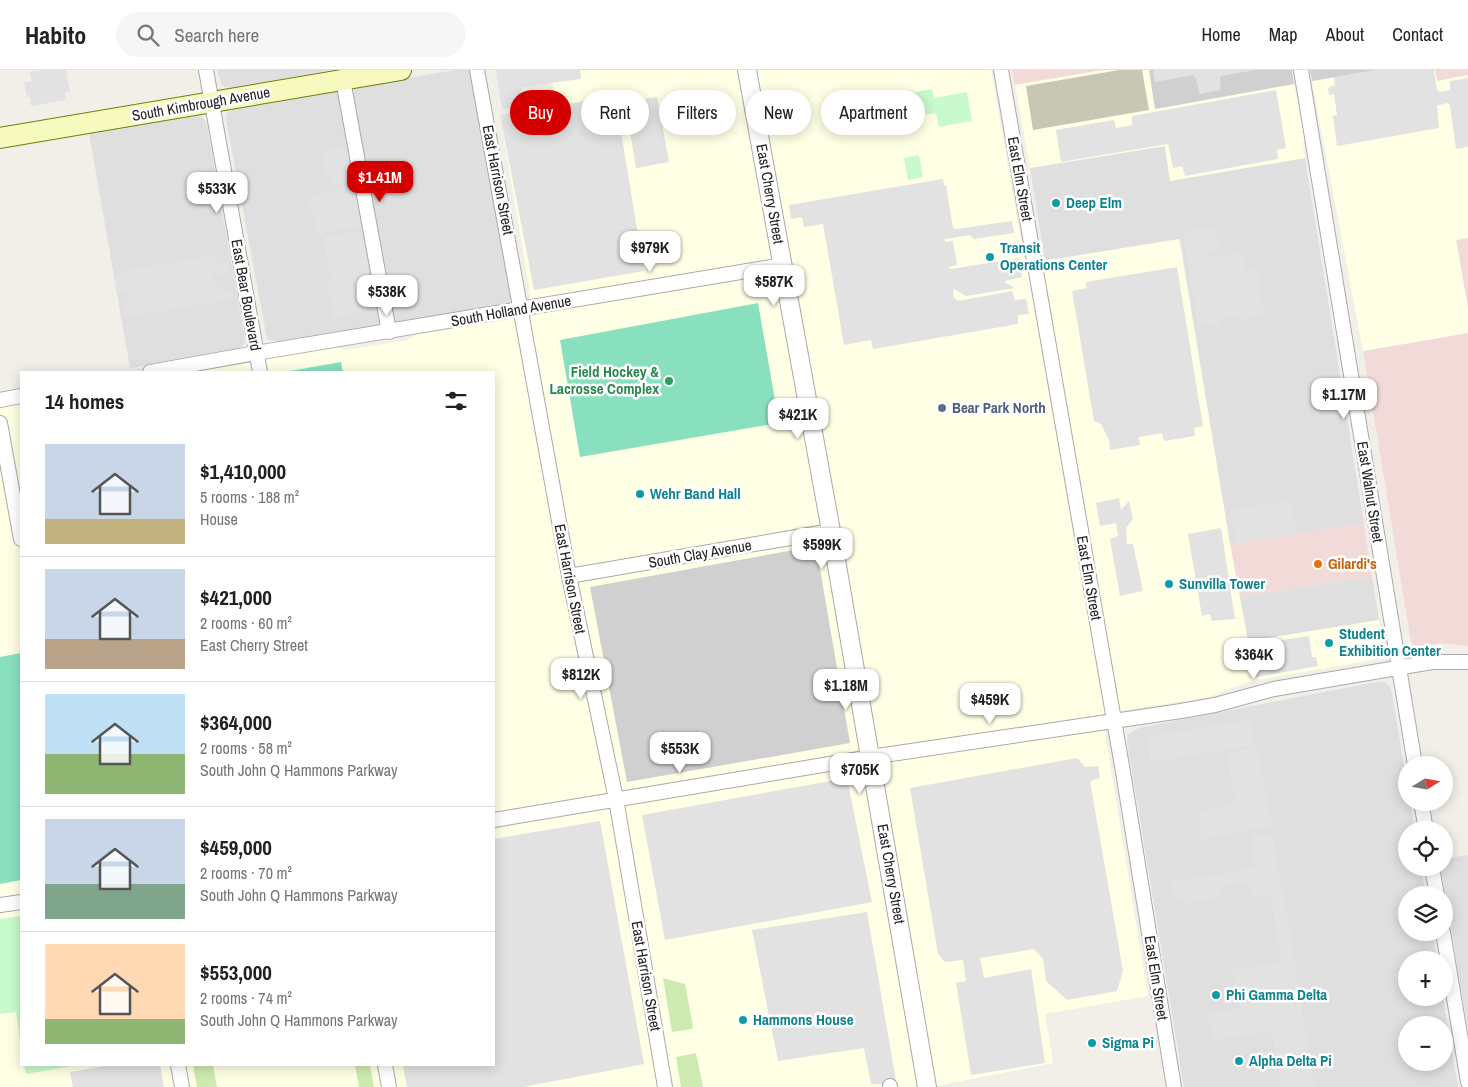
<!DOCTYPE html>
<html lang="en">
<head>
<meta charset="utf-8">
<style>
	body { margin:0; font-family:"Archivo Narrow",sans-serif; background:#f6f6f6; color:#202124; height:100vh; display:flex; flex-direction:column; font-size:19px; white-space:nowrap }
	* { box-sizing:border-box; margin:0 }
	p { font-size:16px; color:#757577 }
	.icon { flex:none; width:28px; height:28px; fill:none; stroke:currentColor; stroke-width:2; stroke-linecap:round; stroke-linejoin:round }
	.map { position:relative; flex:1; overflow:hidden }
	.sheet { position:absolute; left:20px; top:301px; width:475px; height:695px; display:flex; flex-direction:column; background:#fff; border-radius:0px; box-shadow:0 2px 12px #0003 }
	.sheet>* { flex:none }
	.top-card { position:absolute; left:510px; top:20px; width:475px; height:45px; display:flex; gap:10px }
	.needle { width:32px; rotate:79deg }
	.fabs { position:absolute; left:1398px; top:686px; display:grid; gap:10px }
	.fabs a { display:grid; place-items:center; width:55px; height:55px; border-radius:50%; background:#fff; box-shadow:0 2px 12px #0003; font-size:25px }
	.price { position:absolute; translate:-50% -42px; padding:0 11px; border-radius:10px; background:#fff; color:#222; font-size:16px; line-height:32px; filter:drop-shadow(0 1px 2px #0008) }
	.price::after { content:''; position:absolute; left:50%; top:30px; width:15px; height:11px; margin-left:-8px; background:inherit; clip-path:polygon(0 0,100% 0,50% 100%) }
	.price.active { background:#d40000; color:#fff }
	ul { padding:0; list-style:none }
	li { display:flex; align-items:center; gap:15px; height:125px; padding:0 25px }
	li+li { border-top:1px solid #e0e0e0 }
	li span { display:grid; place-items:center; flex:none; width:140px; height:100px; border-radius:0px; color:#555 }
	li>.icon { margin-inline-start:auto }
	span .icon { width:60px; height:60px; fill:#fffc; stroke-width:1 }
	li b { font-size:21px }
	h2 { display:flex; justify-content:space-between; align-items:center; height:60px; padding:0 25px; font-size:21px }
	.chip { padding:0 18px; border-radius:22px; background:#fff; box-shadow:0 2px 12px #0003; font-size:18px; line-height:45px }
	.chip.active { background:#d40000; color:#fff }
	header { display:flex; align-items:center; gap:30px; box-sizing:border-box; height:70px; padding:0 25px; background:#fff; border-bottom:1px solid #e0e0e0 }
	header strong { font-size:24px }
	nav { display:flex; gap:28px; margin-inline-start:auto; font-size:18px }
	.search { width:350px; height:45px; background:#f6f6f6; display:flex; align-items:center; gap:12px; box-sizing:border-box; padding:0 18px; border-radius:28px; color:#757577; font-size:19px }
	.map>svg:first-child { display:block }
	.residential { fill:#e0dfdf; fill-rule:evenodd }
	.commercial { fill:#f2dad9 }
	.education { fill:#ffffe5 }
	.religious { fill:#d0d0d0 }
	.construction { fill:#c7c7b4 }
	.grass { fill:#cdebb0 }
	.park { fill:#c8facc }
	.pitch { fill:#88e0be }
	.parking { fill:#e2e2e2 }
	.lines { fill:none; stroke-linecap:round; stroke-linejoin:round }
	.minor-casing { stroke:#a9a9a9; stroke-width:16 }
	.tertiary-casing { stroke:#a9a9a9; stroke-width:20 }
	.secondary-casing { stroke:#707d05; stroke-width:22 }
	.minor { stroke:#fff; stroke-width:14 }
	.tertiary { stroke:#fff; stroke-width:18 }
	.secondary { stroke:#f7fabf; stroke-width:20 }
	.culture-dot { fill:#0f9aa8; stroke:#fff; stroke-width:2 }
	.leisure-dot { fill:#2e9e5b; stroke:#fff; stroke-width:2 }
	.service-dot { fill:#5c6f8a; stroke:#fff; stroke-width:2 }
	.food-dot { fill:#e8710a; stroke:#fff; stroke-width:2 }
	.labels { text-anchor:middle; stroke-width:5; stroke-linejoin:round; paint-order:stroke }
	.street-label { font-size:15px; fill:#222; stroke:#fff }
	.culture-label { font-size:15px; font-weight:bold; fill:#0d838f; stroke:#fff; text-anchor:start }
	.leisure-label { font-size:15px; font-weight:bold; fill:#27864d; stroke:#fff; text-anchor:end }
	.service-label { font-size:15px; font-weight:bold; fill:#4e5e75; stroke:#fff; text-anchor:start }
	.food-label { font-size:15px; font-weight:bold; fill:#c56008; stroke:#fff; text-anchor:start }
</style>
</head>
<body>
<header>
<strong>Habito</strong>
<div class="search"><svg class="icon" aria-label="search" viewBox="0 0 24 24"><circle cx="10" cy="10" r="6"/><path d="M15 15l6 6"/></svg>Search here</div>
<nav><a>Home</a><a>Map</a><a>About</a><a>Contact</a></nav>
</header>
<div class="map">
<svg width="1468" height="1017" viewBox="0 0 1468 1017">
	<rect width="100%" height="100%" fill="#f2efe9"/>
	<path class="residential" d="M217 0H332L230 18 224 17 221 14Z
		M455 0H470L472 4 511 227 509 232 505 235 279 272 267 269 226 49 227 43 237 37Z
		M198 45 202 46 207 55 245 269 244 274 240 278 235 280 130 298 89 63Z
		M1165 76 1170 111 1305 88 1364 454 1230 474 1180 169 1045 191 1030 98Z
		M1372 506 1379 550 1248 572 1240 527Z
		M1376 612H1385L1390 617 1392 624 1406 708V732L1410 733 1415 760H1406V798H1421L1426 825H1406V862L1432 863 1437 890H1406V928H1443L1458 1017H1184L1127 671 1128 664 1139 658ZM1406 955H1444V992H1406Z
		M1468 785V959L1441 798H1444V789Z"/>
	<path class="commercial" d="M1012 0H1103L1015 15Z
		M1435 0H1468V5L1437 11Z
		M1468 168V238L1456 170Z
		M1468 263V576L1440 573 1419 577 1412 574 1410 566 1363 281Z
		M1364 454 1372 506 1240 527 1230 474Z"/>
	<path class="education" d="M551 0H991L1025 194 1179 169 1230 474 1248 571 1379 550 1383 572 1381 583 1374 590 1263 609 1245 613 1209 627 1102 644 1148 926 1045 944 1053 993 931 1017H0V335L21 331V995H494V302H187L334 277 345 280 407 270 419 263 508 247 534 246 500 45 556 36Z
		M1103 0H1149L1156 39 1294 14 1305 69 1303 74 1305 88 1170 111 1165 76 1030 98 1015 15Z
		M1377 0H1435L1437 11 1468 5V168L1456 170 1468 238V263L1363 281 1312 11Z"/>
	<path class="religious" d="M1149 0H1292L1294 14 1155 39Z
		M1310 0H1377L1312 11Z
		M816 476 850 673 627 712 590 517Z"/>
	<path class="construction" d="M1119 0H1142L1149 40 1033 60 1026 16Z"/>
	<path class="grass" d="M663 908 685 914 693 956 692 959 672 962Z
		M696 983 703 1017H681L676 987Z
		M193 995H213L217 1017H197Z
		M355 995H370L374 1017H359Z"/>
	<path class="park" d="M932 19 934 28 967 22 972 51 939 57 936 43 910 47 905 24Z
		M919 85 923 107 908 110 904 88Z
		M21 846V975L16 942 0 944V849Z
		M24 995H77L26 1004Z"/>
	<path class="pitch" d="M758 233 779 353 580 387 560 270Z
		M341 292 343 302H288L290 301Z
		M21 583V810L0 814V587Z"/>
	<path class="parking" d="M44 0H66L70 22 65 23 66 30 31 36 30 27H27L24 13 32 11 30 2Z
		M496 0H580L581 9 521 17 523 36 502 39Z
		M1153 0H1256L1221 6 1220 9 1221 20 1199 24 1197 12 1194 5 1155 12Z
		M1377 0H1434L1437 20 1440 22 1450 20V11L1468 8V77L1456 79 1450 35 1447 33 1437 36 1439 58 1337 76 1333 46 1337 45 1334 24 1329 25 1328 18 1335 15 1334 7Z
		M1276 20 1286 78 1277 80 1278 89 1185 106 1182 96 1173 98 1168 74 1061 92 1056 60 1114 50 1116 58 1132 55V46Z
		M615 26 644 201 534 220 500 45Z
		M657 27 669 92 636 98 625 32Z
		M349 74 355 111 333 115 331 109H326L322 84Z
		M943 109 944 115H946L953 158 957 159 1012 151 1014 163 974 169 970 165 945 169V172L953 171 957 195 949 197V198L951 199 1019 188 1022 207 1005 211 1006 213 1015 218 966 226 954 219 953 223 954 228 958 231 1012 221 1015 230 1026 229 1029 244 1018 245V254L873 279 871 270 844 275 823 154 804 157 802 147 791 149 789 135Z
		M357 117 363 156 316 165 309 126Z
		M1204 157 1206 161 1215 159 1219 179 1209 181 1210 188 1243 182 1246 199 1256 197 1264 245 1240 250 1238 246 1220 249V254L1206 257V254L1203 252 1197 253 1183 164 1189 163 1190 159Z
		M366 160 380 238 334 248 327 210 331 209 323 167Z
		M216 185 213 195 227 192 229 202 211 206 223 222 232 220 233 229 121 248 120 240 127 239 123 233 131 228 124 220 117 225 115 212 121 201Z
		M1177 197 1203 356 1194 358 1195 366 1164 371 1162 363 1139 367 1140 375 1110 380 1109 370 1101 354 1094 351 1072 221 1087 218 1086 212Z
		M1119 428 1121 440 1129 431 1133 449 1126 458 1127 474H1133L1143 521 1120 526 1110 469 1118 466 1116 453 1100 456 1096 433Z
		M1292 430 1297 462 1236 472 1230 440Z
		M1221 458 1235 549 1212 551 1210 544 1202 546 1188 464Z
		M1309 566 1312 587H1316L1318 596 1256 607 1251 575Z
		M1251 649 1255 675 1151 692 1147 667Z
		M1258 677 1272 757 1202 769 1198 741 1235 734 1227 683Z
		M1077 688 1085 697 1098 696 1100 708 1090 711 1123 901 1117 921 1067 930 1046 911 1043 889 1034 879 980 888 984 908 1031 899 1045 993 971 1005 956 913 966 911 963 890 945 892 938 884 910 718Z
		M847 708 872 832 665 870 642 745Z
		M600 751 644 994 523 1017H407L403 995H494V769Z
		M1272 763 1295 888 1282 891 1270 825 1252 828 1249 812 1220 817 1221 828 1185 834 1175 826 1169 815 1172 812 1254 798 1251 775H1253L1252 766Z
		M867 842 897 1017H882L881 1014H871L864 978 778 991 752 860Z
		M1294 890 1300 927 1239 937 1232 900Z
		M1300 928 1315 1017H1281L1272 961 1221 969 1212 968 1207 944Z
		M111 995H160L164 1017H73L70 1002Z"/>
	<g class="lines">
		<g class="minor-casing">
			<path id="minor" d="M206 0 260 302
				M477 0 569 506 616 729 665 1017
				M1001 0 1123 702 1174 1017
				M1301 0 1415 695
				M343 10 389 262
				M150 302 256 283 783 195
				M0 330 21 326
				M0 353 21 469
				M569 506 831 461
				M1421 732 1426 760
				M494 750 871 687 1181 641 1215 635 1274 619 1432 592H1468
				M1432 798 1437 825
				M0 835 21 832
				M1443 862 1468 1012
				M178 995 182 1017
				M385 995 389 1017
				M890 1016V1017"/>
		</g>
		<g class="tertiary-casing">
			<path id="tertiary" d="M747 0 831 461 927 1017"/>
		</g>
		<g class="secondary-casing">
			<path id="secondary" d="M0 68 401 0"/>
		</g>
		<use href="#minor" class="minor"/>
		<use href="#tertiary" class="tertiary"/>
		<use href="#secondary" class="secondary"/>
	</g>
	<g class="culture-dot">
		<circle cx="1056" cy="133" r="5"/>
		<circle cx="990" cy="187" r="5"/>
		<circle cx="640" cy="424" r="5"/>
		<circle cx="1169" cy="514" r="5"/>
		<circle cx="1329" cy="573" r="5"/>
		<circle cx="1216" cy="925" r="5"/>
		<circle cx="743" cy="950" r="5"/>
		<circle cx="1092" cy="973" r="5"/>
		<circle cx="1239" cy="991" r="5"/>
	</g>
	<circle class="leisure-dot" cx="669" cy="311" r="5"/>
	<circle class="service-dot" cx="942" cy="338" r="5"/>
	<circle class="food-dot" cx="1318" cy="494" r="5"/>
	<g class="labels">
		<g class="street-label">
			<text transform="translate(201 34) rotate(-10)" y="5">South Kimbrough Avenue</text>
			<text transform="translate(1020 109) rotate(80)" y="5">East Elm Street</text>
			<text transform="translate(498 110) rotate(79)" y="5">East Harrison Street</text>
			<text transform="translate(770 124) rotate(80)" y="5">East Cherry Street</text>
			<text transform="translate(246 225) rotate(80)" y="5">East Bear Boulevard</text>
			<text transform="translate(511 241) rotate(-10)" y="5">South Holland Avenue</text>
			<text transform="translate(1370 422) rotate(81)" y="5">East Walnut Street</text>
			<text transform="translate(700 484) rotate(-10)" y="5">South Clay Avenue</text>
			<text transform="translate(1089 508) rotate(80)" y="5">East Elm Street</text>
			<text transform="translate(570 509) rotate(79)" y="5">East Harrison Street</text>
			<text transform="translate(891 804) rotate(80)" y="5">East Cherry Street</text>
			<text transform="translate(646 906) rotate(80)" y="5">East Harrison Street</text>
			<text transform="translate(1156 908) rotate(81)" y="5">East Elm Street</text>
		</g>
		<g class="culture-label">
			<text x="1066" y="138">Deep Elm</text>
			<text x="1000" y="183">Transit<tspan x="1000" dy="17">Operations Center</tspan></text>
			<text x="650" y="429">Wehr Band Hall</text>
			<text x="1179" y="519">Sunvilla Tower</text>
			<text x="1339" y="569">Student<tspan x="1339" dy="17">Exhibition Center</tspan></text>
			<text x="1226" y="930">Phi Gamma Delta</text>
			<text x="753" y="955">Hammons House</text>
			<text x="1102" y="978">Sigma Pi</text>
			<text x="1249" y="996">Alpha Delta Pi</text>
		</g>
		<g class="leisure-label">
			<text x="659" y="307">Field Hockey &amp;<tspan x="659" dy="17">Lacrosse Complex</tspan></text>
		</g>
		<g class="service-label">
			<text x="952" y="343">Bear Park North</text>
		</g>
		<g class="food-label">
			<text x="1328" y="499">Gilardi's</text>
		</g>
	</g>
</svg>
<div class="fabs">
<a><svg class="needle" viewBox="-14 -14 28 28"><path d="M0-13l5 13h-10z" fill="#e53935"/><path d="M0 13l5-13h-10z" fill="#757577"/></svg></a>
<a><svg class="icon" aria-label="locate" viewBox="0 0 24 24"><circle cx="12" cy="12" r="6"/><path d="M12 2v4M12 18v4M2 12h4M18 12h4"/></svg></a>
<a><svg class="icon" aria-label="layers" viewBox="0 0 24 24"><path d="M12 4l9 5-9 5-9-5zM3 14l9 5 9-5"/></svg></a>
<a>+</a>
<a>−</a>
</div>
<b class="price active" style="left:380px;top:133px">$1.41M</b>
<b class="price" style="left:217px;top:144px">$533K</b>
<b class="price" style="left:650px;top:203px">$979K</b>
<b class="price" style="left:774px;top:237px">$587K</b>
<b class="price" style="left:387px;top:247px">$538K</b>
<b class="price" style="left:1344px;top:350px">$1.17M</b>
<b class="price" style="left:798px;top:370px">$421K</b>
<b class="price" style="left:822px;top:500px">$599K</b>
<b class="price" style="left:1254px;top:610px">$364K</b>
<b class="price" style="left:581px;top:630px">$812K</b>
<b class="price" style="left:846px;top:641px">$1.18M</b>
<b class="price" style="left:990px;top:655px">$459K</b>
<b class="price" style="left:680px;top:704px">$553K</b>
<b class="price" style="left:860px;top:725px">$705K</b>
<div class="top-card">
<a class="chip active">Buy</a>
<a class="chip">Rent</a>
<a class="chip">Filters</a>
<a class="chip">New</a>
<a class="chip">Apartment</a>
</div>
<section class="sheet">
<h2>14 homes<svg class="icon" aria-label="filters" viewBox="0 0 24 24"><path d="M4 7h16M4 17h16"/><circle cx="9" cy="7" r="2"/><circle cx="15" cy="17" r="2"/></svg></h2>
<ul>
<li><span style="background:linear-gradient(#c9d6e8 75%,#c2b280 0)"><svg class="icon" aria-label="home" viewBox="0 0 24 24"><path d="M3 11l9-7 9 7M6 9v11h12V9"/></svg></span><div><b>$1,410,000</b><p>5 rooms · 188 m²</p><p>House</p></div></li>
<li><span style="background:linear-gradient(#c9d6e8 70%,#b9a48a 0)"><svg class="icon" aria-label="home" viewBox="0 0 24 24"><path d="M3 11l9-7 9 7M6 9v11h12V9"/></svg></span><div><b>$421,000</b><p>2 rooms · 60 m²</p><p>East Cherry Street</p></div></li>
<li><span style="background:linear-gradient(#bfe0f5 60%,#8fb573 0)"><svg class="icon" aria-label="home" viewBox="0 0 24 24"><path d="M3 11l9-7 9 7M6 9v11h12V9"/></svg></span><div><b>$364,000</b><p>2 rooms · 58 m²</p><p>South John Q Hammons Parkway</p></div></li>
<li><span style="background:linear-gradient(#c9d6e8 65%,#7fa58c 0)"><svg class="icon" aria-label="home" viewBox="0 0 24 24"><path d="M3 11l9-7 9 7M6 9v11h12V9"/></svg></span><div><b>$459,000</b><p>2 rooms · 70 m²</p><p>South John Q Hammons Parkway</p></div></li>
<li><span style="background:linear-gradient(#ffd9b3 75%,#8fb573 0)"><svg class="icon" aria-label="home" viewBox="0 0 24 24"><path d="M3 11l9-7 9 7M6 9v11h12V9"/></svg></span><div><b>$553,000</b><p>2 rooms · 74 m²</p><p>South John Q Hammons Parkway</p></div></li>
</ul>
</section>
</div>
</body>
</html>
